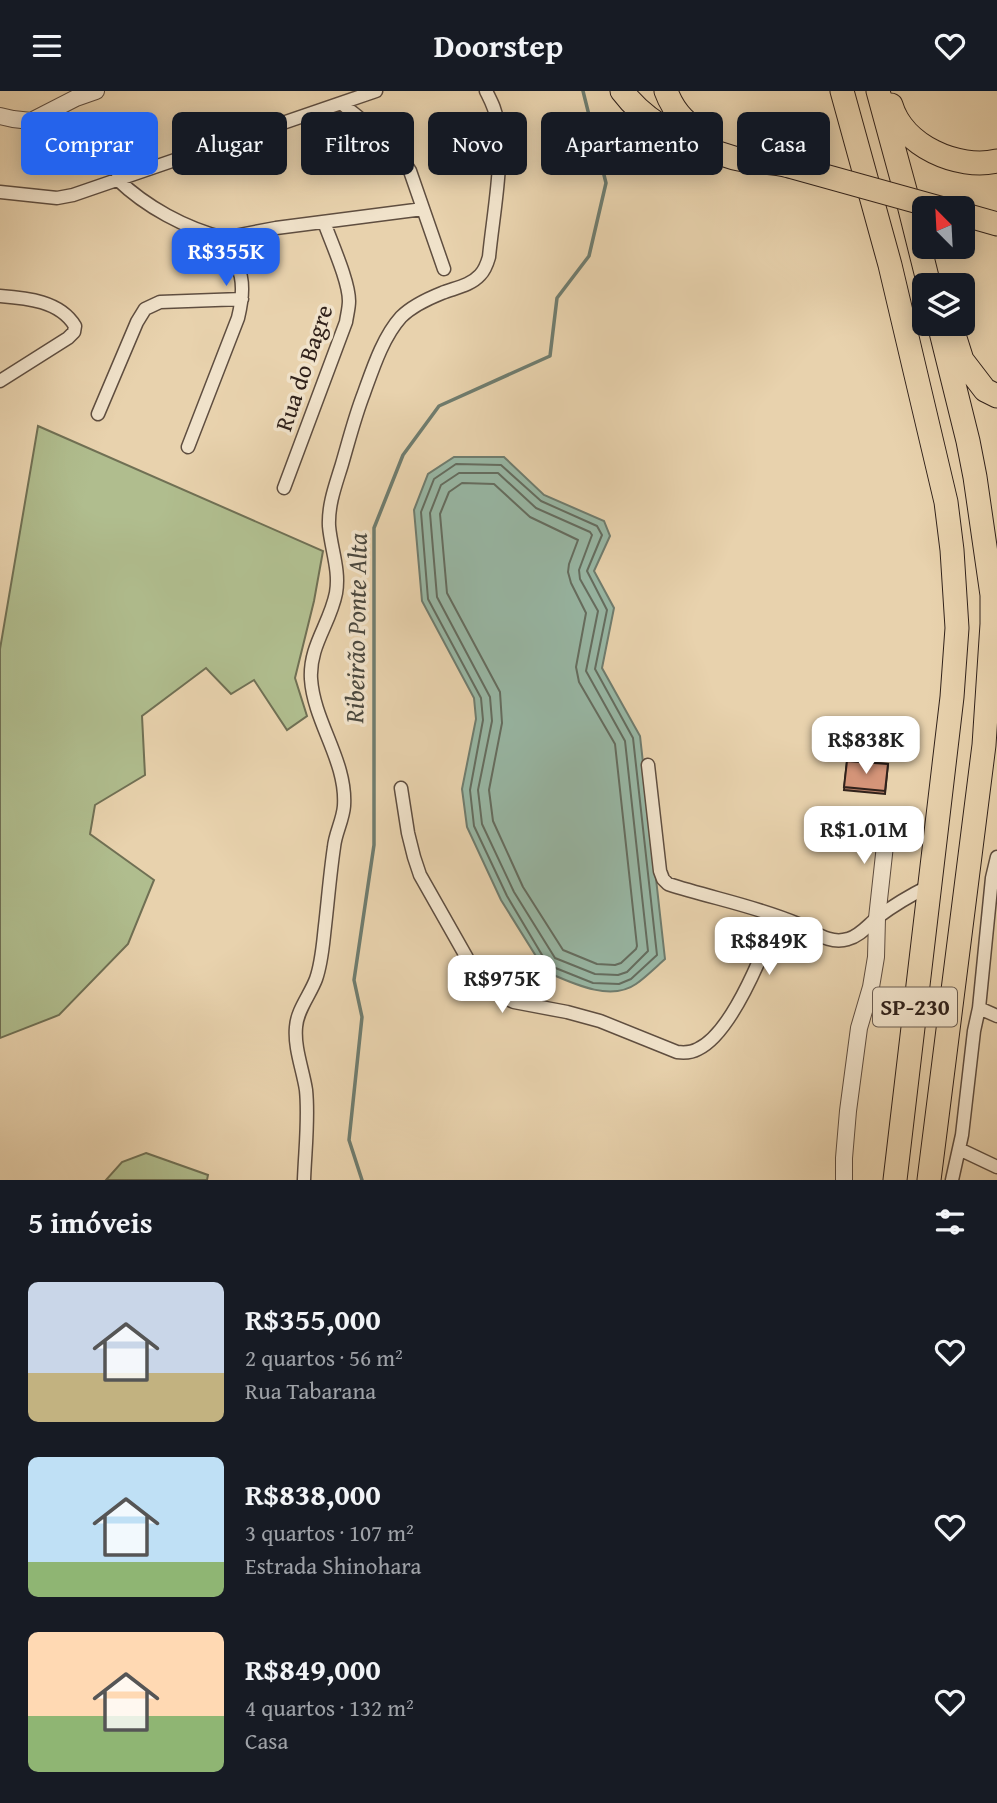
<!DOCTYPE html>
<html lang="pt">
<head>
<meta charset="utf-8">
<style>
	body { margin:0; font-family:"Gentium Book Plus",serif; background:#20242c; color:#f1f3f6; height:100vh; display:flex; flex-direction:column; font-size:26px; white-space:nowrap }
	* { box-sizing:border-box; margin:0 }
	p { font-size:23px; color:#9ea1a6 }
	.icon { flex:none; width:38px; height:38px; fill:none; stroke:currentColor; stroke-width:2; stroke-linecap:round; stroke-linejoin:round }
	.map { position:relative; height:1089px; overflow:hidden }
	.side { display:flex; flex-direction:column; background:#171b24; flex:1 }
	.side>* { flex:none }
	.guide { position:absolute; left:21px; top:21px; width:956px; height:63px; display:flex; gap:14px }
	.needle { width:46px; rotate:336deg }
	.controls { position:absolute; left:912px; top:105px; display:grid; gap:14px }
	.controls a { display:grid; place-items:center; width:63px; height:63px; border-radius:10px; background:#171b24; box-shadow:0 4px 18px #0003; font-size:35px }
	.price { position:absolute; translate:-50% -60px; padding:0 16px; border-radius:14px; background:#fff; color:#222; font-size:23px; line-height:46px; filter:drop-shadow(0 2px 4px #0008) }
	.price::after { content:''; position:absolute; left:50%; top:42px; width:21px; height:16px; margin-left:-10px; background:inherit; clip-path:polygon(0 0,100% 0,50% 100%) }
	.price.selected { background:#2563eb; color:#fff }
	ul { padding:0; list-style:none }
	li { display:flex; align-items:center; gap:21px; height:175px; padding:0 28px }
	li span { display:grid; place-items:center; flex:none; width:196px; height:140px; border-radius:10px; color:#555 }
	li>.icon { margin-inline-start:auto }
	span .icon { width:84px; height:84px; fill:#fffc; stroke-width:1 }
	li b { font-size:30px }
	h2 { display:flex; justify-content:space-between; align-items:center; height:84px; padding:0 28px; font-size:30px }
	.pill { padding:0 24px; border-radius:10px; background:#171b24; box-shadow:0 4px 18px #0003; font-size:24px; line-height:63px }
	.pill.selected { background:#2563eb; color:#fff }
	header { display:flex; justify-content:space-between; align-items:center; height:91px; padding:0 28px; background:#171b24; font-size:32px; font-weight:600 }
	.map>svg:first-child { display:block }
	.green { fill:#b0bd8e; stroke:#707054; stroke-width:2 }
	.water { fill:#98b8a6; stroke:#6f7c6e; stroke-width:2 }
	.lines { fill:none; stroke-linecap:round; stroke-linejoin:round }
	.shore { stroke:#646d60; stroke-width:2 }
	.stream { stroke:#6f7c6e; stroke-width:3.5 }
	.minor-casing { stroke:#5f4e40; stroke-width:15 }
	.tertiary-casing { stroke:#5f4e40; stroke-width:18 }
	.motorway-casing { stroke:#31221b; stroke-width:25 }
	.minor { stroke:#f0e2ca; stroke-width:12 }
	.tertiary { stroke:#f0e2ca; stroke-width:16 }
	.motorway { stroke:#e8d2ad; stroke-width:23 }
	.motorway-bridge-casing { stroke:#31221b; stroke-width:25; stroke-linecap:butt }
	.motorway-bridge { stroke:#e8d2ad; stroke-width:23 }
	.wall { fill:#b78068; stroke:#31221b; stroke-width:2 }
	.building { fill:#d59579; stroke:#31221b; stroke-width:2 }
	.labels { text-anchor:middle; stroke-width:7; stroke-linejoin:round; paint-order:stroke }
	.shield { fill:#f0e2ca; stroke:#6a5c50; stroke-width:2 }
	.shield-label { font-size:23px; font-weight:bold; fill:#31221b }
	.street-label { font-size:24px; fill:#31221b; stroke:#f0e2ca }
	.water-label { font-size:26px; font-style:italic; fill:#4b483e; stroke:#f0e2ca }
</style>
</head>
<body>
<header><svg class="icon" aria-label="menu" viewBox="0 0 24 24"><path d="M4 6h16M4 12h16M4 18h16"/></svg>Doorstep<svg class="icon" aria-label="heart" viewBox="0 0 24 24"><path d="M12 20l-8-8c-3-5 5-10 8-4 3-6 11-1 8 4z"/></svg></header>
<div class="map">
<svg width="997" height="1089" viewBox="0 0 997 1089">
	<rect width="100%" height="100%" fill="#e8d2ad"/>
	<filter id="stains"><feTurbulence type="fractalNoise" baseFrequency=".00286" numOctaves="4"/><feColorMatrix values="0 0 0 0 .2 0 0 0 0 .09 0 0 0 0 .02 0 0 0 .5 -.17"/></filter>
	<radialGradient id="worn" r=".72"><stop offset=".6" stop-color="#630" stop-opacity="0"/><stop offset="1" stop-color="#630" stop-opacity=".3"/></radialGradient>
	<path class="green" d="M38 335 323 460 314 510 295 587 307 625 287 639 254 589 231 603 206 577 142 625 145 684 95 714 90 743 154 789 128 853 59 924 0 947V558Z
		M146 1062 208 1084 207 1089H106L122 1071Z"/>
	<path class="water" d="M454 366H504L544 404 604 430 610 445 594 480 614 517 602 577 640 645 665 868C656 876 646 886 636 893 609 912 568 890 542 879L539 870 501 809 467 736 462 698 476 628 474 607 422 510 414 419 428 383Z"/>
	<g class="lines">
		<path class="shore" d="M456 373 501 374 541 410 597 435 602 444 587 480 607 519 595 578 633 647 657 864 631 888 619 893 593 892 548 874 507 805 474 735 470 699 483 629 481 607 428 508 421 421 434 388Z
			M459 382H498L536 417 590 441 592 444 579 479 580 488 598 520 586 580 625 650 648 860 627 881 618 884 595 883 555 867 514 801 482 733 478 699 492 630 490 606 437 506 430 422 441 394Z
			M462 392 494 393 530 426 578 449 569 473 568 481 571 492 586 522 576 576 579 591 615 653 637 855 636 858 621 872 615 874 597 873 563 859 523 796 493 730 489 699 502 632 500 601 447 502 440 423 449 401Z"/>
		<path class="stream" d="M362 1089 349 1049 362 926 354 889 374 754V437L403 364 439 315 550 265 557 207 589 165 606 92 583 0"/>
		<g class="minor-casing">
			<path id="minor" d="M341 12C365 32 394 52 410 80L444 178
				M117 88C146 116 185 137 224 147 241 179 247 190 238 227L188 356
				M0 101 57 107 73 104 376 0
				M224 147 276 137 423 118
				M0 205C27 207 60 210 75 235L74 241 68 247 0 290
				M98 323 137 231 145 218 160 211 242 208
				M284 397 346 231C347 224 349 217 349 210 349 190 331 151 324 131
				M648 674 660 780 663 788 668 793C711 807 756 815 798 833 814 840 829 854 848 848 860 845 868 834 878 826 894 814 911 804 929 795
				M401 697 408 742 414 766 420 784 467 867 479 886 488 895 499 904 514 911 567 921 600 930 677 961C685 962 691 962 698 958 732 942 764 860 777 825
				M979 917 992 787 997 766
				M959 1058 997 1076
				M304 1089C305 1060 309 1028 306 999 303 979 294 957 296 936 297 919 310 904 316 888 322 871 323 852 325 835 328 809 330 783 334 756 335 743 343 729 344 715 347 670 314 632 311 588 309 555 330 533 336 502 340 479 331 458 329 435 328 413 336 393 342 373 349 349 355 325 364 302 373 277 383 246 401 226 412 215 427 208 442 202 454 197 470 195 480 184 485 179 487 173 489 166 493 124 504 71 497 30 496 19 491 10 486 0
				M952 1089 962 1044 974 940 979 917 997 925"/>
		</g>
		<g class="tertiary-casing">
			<path id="tertiary" d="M0 25 13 28 31 30 76 7 96 0
				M844 1089V1067L848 1020 859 937 871 896 876 866 877 827 888 727"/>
		</g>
		<g class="motorway-casing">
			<path id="motorway" d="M622 0C648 35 693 55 734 67 752 72 771 70 789 75
				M666 0C674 22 688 36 710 46
				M842 0 890 174 946 411 952 459 957 537 952 606 895 1089
				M878 0 908 110 929 194
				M891 14C903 55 958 79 997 70
				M962 123 997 133
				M955 247 962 269 985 299 997 305
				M929 1089 984 654 992 533V504L975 386 968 350 939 233"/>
		</g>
		<use href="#minor" class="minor"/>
		<use href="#tertiary" class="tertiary"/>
		<use href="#motorway" class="motorway"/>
		<g class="motorway-bridge-casing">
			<path id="motorway-bridge" d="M789 75 940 117"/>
		</g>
		<use href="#motorway-bridge" class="motorway-bridge"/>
	</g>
	<path class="wall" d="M847 670 888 673 885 703 844 699Z"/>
	<path class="building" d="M847 670 888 673 885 700 844 696Z"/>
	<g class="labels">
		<rect class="shield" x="873" y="896.5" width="84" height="39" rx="5"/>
		<g class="shield-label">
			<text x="915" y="924">SP-230</text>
		</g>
		<g class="street-label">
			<text transform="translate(304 277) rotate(-71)" y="8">Rua do Bagre</text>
		</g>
		<g class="water-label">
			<text transform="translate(356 537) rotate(-89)" y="9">Ribeirão Ponte Alta</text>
		</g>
	</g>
	<rect width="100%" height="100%" filter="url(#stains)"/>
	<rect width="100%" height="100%" fill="url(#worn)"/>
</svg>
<div class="controls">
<a><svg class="needle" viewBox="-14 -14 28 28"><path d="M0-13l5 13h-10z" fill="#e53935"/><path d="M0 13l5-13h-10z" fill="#9ea1a6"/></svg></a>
<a><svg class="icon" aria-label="layers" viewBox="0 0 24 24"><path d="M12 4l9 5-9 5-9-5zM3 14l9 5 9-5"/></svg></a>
</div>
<b class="price selected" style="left:226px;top:197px">R$355K</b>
<b class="price" style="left:866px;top:685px">R$838K</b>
<b class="price" style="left:864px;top:775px">R$1.01M</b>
<b class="price" style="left:769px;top:886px">R$849K</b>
<b class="price" style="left:502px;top:924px">R$975K</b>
<div class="guide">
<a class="pill selected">Comprar</a>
<a class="pill">Alugar</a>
<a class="pill">Filtros</a>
<a class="pill">Novo</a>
<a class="pill">Apartamento</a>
<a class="pill">Casa</a>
</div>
</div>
<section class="side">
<h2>5 imóveis<svg class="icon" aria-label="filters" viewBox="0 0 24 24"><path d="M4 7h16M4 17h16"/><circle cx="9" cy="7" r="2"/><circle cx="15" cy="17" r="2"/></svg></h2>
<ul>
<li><span style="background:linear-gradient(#c9d6e8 65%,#c2b280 0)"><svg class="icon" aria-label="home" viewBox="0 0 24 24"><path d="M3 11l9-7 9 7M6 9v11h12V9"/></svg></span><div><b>R$355,000</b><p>2 quartos · 56 m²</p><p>Rua Tabarana</p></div><svg class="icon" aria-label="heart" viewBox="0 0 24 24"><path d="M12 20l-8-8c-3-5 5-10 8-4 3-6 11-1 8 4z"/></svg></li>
<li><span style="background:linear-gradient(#bfe0f5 75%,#8fb573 0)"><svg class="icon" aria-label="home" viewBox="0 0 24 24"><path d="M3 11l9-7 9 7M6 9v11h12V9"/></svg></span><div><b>R$838,000</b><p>3 quartos · 107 m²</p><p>Estrada Shinohara</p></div><svg class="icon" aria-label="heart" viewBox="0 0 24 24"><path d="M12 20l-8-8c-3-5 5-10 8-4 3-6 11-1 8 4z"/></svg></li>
<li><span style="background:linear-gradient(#ffd9b3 60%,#8fb573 0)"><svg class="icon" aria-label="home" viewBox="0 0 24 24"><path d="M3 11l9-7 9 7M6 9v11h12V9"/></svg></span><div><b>R$849,000</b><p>4 quartos · 132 m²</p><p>Casa</p></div><svg class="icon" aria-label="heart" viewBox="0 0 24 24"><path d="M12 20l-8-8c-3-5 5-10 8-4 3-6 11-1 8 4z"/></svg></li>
</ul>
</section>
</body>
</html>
